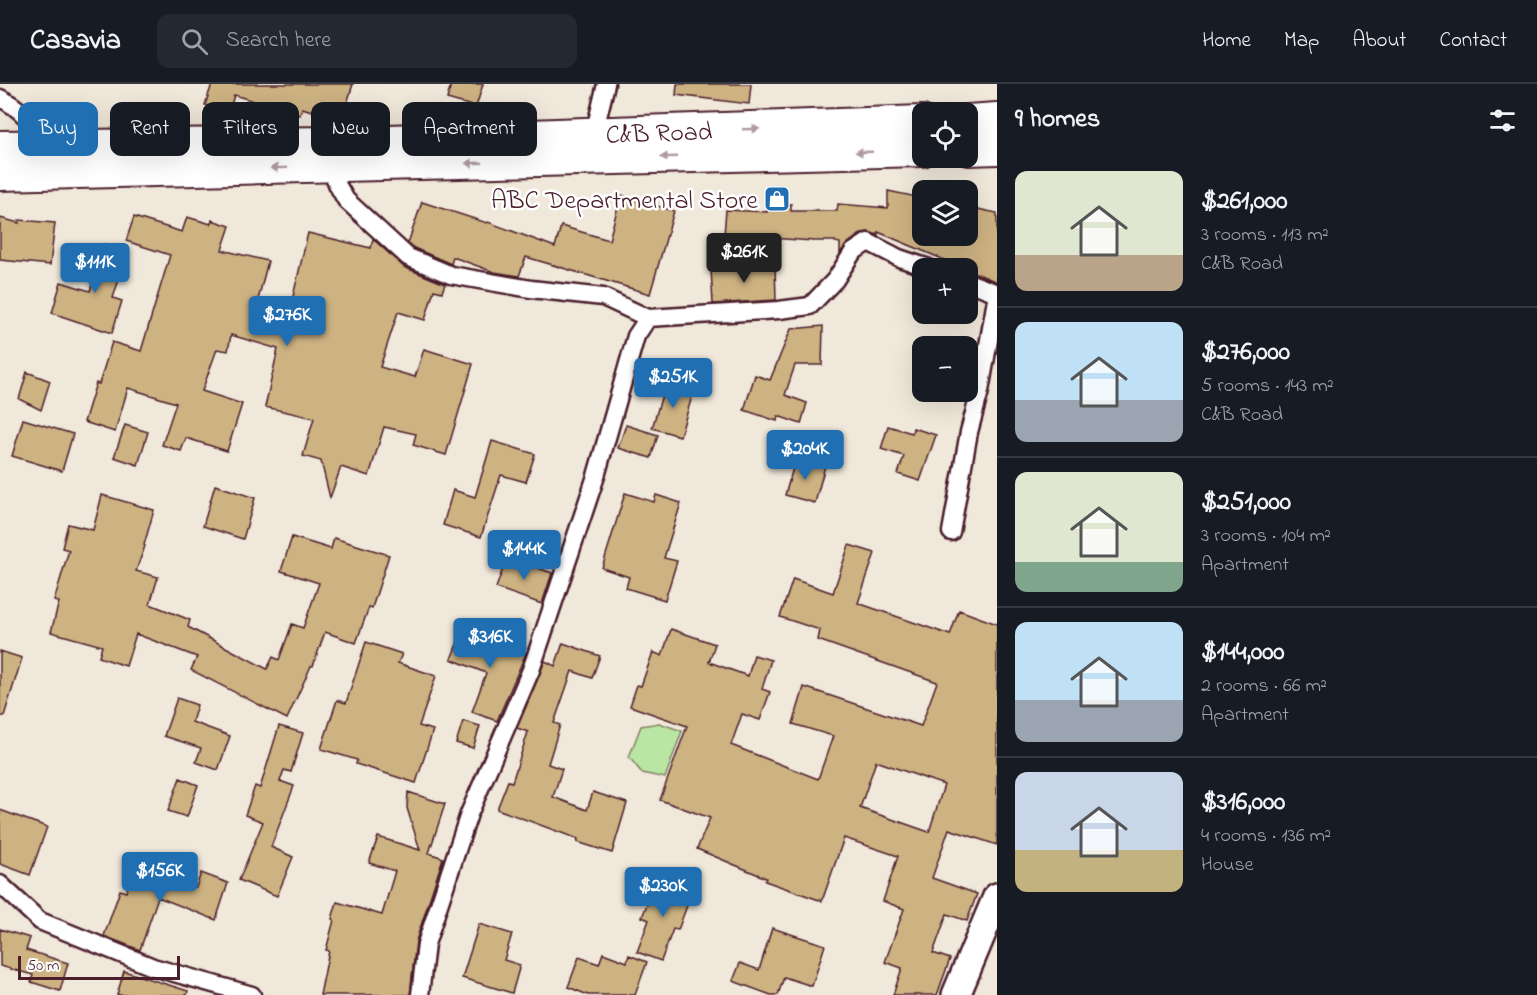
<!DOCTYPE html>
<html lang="en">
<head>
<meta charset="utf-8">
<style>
	body { margin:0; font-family:"Indie Flower",sans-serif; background:#242831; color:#f1f3f6; height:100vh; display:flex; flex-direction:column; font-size:22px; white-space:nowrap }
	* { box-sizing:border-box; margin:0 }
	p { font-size:20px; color:#9ea1a6 }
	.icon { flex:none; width:33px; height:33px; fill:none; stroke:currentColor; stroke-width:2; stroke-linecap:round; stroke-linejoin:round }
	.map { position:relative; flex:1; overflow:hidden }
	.details { display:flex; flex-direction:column; background:#171b24; width:540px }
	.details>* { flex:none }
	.hud { position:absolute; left:18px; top:18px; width:570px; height:54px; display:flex; gap:12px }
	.tools { position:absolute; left:912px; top:18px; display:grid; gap:12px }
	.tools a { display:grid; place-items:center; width:66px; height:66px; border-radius:12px; background:#171b24; box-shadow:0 6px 24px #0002; font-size:30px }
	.scale { position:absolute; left:18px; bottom:15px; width:162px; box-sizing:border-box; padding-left:6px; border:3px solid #4a1f2b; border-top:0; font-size:16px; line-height:21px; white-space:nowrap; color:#4a1f2b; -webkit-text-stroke:4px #fff; paint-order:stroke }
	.price { position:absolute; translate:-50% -51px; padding:0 14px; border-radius:6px; background:#1f6fb2; color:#fff; font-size:20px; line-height:39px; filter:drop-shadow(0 2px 3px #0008) }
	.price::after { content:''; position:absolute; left:50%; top:36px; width:18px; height:14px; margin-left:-9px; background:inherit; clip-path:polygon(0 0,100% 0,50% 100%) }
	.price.active { background:#222; color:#fff }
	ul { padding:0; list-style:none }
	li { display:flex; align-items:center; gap:18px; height:150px; padding:0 18px }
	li+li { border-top:2px solid #363941 }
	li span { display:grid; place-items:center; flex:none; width:168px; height:120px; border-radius:12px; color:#555 }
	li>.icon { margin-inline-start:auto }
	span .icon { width:72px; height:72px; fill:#fffc; stroke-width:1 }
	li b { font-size:26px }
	h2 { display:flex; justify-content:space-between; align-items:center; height:72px; padding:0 18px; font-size:26px }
	.tag { padding:0 21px; border-radius:12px; background:#171b24; box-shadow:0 6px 24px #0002; font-size:21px; line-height:54px }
	.tag.active { background:#1f6fb2; color:#fff }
	header { display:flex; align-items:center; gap:36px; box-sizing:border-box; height:84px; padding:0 30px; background:#171b24; border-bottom:2px solid #363941 }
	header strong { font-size:28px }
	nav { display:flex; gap:33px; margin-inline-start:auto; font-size:21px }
	.search { width:420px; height:54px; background:#242831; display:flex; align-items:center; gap:15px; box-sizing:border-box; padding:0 21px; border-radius:12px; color:#9ea1a6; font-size:22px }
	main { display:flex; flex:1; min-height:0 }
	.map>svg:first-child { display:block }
	.green { fill:#b9e6a3; stroke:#828267; stroke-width:1.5 }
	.building { fill:#cdb282; stroke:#4a1f2b; stroke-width:1.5; fill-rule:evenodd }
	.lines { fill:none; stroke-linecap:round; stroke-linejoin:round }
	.street-casing { stroke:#4a1f2b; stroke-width:21 }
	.primary-casing { stroke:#4a1f2b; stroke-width:32 }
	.highway-casing { stroke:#4a1f2b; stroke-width:36 }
	.street { stroke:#fff; stroke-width:16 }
	.primary { stroke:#fff; stroke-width:27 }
	.highway { stroke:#fff; stroke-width:32 }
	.oneway { fill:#ae9aa0 }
	.labels { text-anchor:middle; stroke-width:5; stroke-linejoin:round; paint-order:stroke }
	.street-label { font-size:26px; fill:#4a1f2b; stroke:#fff }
	.poi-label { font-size:26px; fill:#4a1f2b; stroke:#fff; text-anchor:end }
</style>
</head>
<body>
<header>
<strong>Casavia</strong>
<div class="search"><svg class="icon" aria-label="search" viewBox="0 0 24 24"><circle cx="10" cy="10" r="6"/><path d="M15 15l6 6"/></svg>Search here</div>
<nav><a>Home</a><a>Map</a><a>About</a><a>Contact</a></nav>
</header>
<main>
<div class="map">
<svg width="997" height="911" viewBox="0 0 997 911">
	<rect width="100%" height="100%" fill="#f0e8da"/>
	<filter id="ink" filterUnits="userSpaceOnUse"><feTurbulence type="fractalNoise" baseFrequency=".0167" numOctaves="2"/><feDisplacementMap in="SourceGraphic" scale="12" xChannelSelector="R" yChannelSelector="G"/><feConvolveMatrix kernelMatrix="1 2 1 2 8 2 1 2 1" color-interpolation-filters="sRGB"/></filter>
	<g filter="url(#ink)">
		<path class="green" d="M659 639 682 647 665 694 642 689 629 673 641 642Z"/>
		<path class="building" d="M212 0H353L342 36 302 24 300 31 234 11 229 28 205 21Z
			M451 0H483L476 23 447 15Z
			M677 0H751L749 20 676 11Z
			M888 107 922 114V152H968V123L997 129V198L878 148V151L868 148 862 149 847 160 840 169V159L835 158V157H814L724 151 726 126 767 128V119L791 120V127H837L838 120 888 124Z
			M621 111 674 127 650 210 526 173 519 192 494 188 453 173 451 180 414 164 408 159 422 118 487 139 488 138 555 163 561 142 609 156Z
			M134 133 182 148 187 133 211 140 212 136 230 142 222 166 268 177 258 216 290 225 308 149 371 164 373 155 404 183 445 200 442 208 434 206 425 236 398 228 380 283 415 293 424 265 473 280 446 371 413 361 416 350 384 343 369 392 341 383 330 414 321 377 303 372 314 334 265 323 278 265 231 251 228 267 217 265 202 307 242 320 227 367 186 354 181 367 162 361 176 319 128 304 115 348 84 338 96 299 99 300 112 258 141 267 170 171 126 157Z
			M0 134 19 139V136L55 139 50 181 0 176Z
			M105 160 128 167 113 214 122 217 112 249 52 229 61 198 90 207Z
			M775 181 776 216 713 220 711 185Z
			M823 242 822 281H795L785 311 807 319 801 340 778 332 777 337 744 326 755 291 770 296 791 245Z
			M27 288 50 297 41 326 19 315Z
			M666 298 694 306 680 352 652 344Z
			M23 335 73 350 62 387 12 372Z
			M125 341 148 348 138 381 114 373Z
			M626 341 658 351 651 374 618 364Z
			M888 342 912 349 913 344 936 351 920 397 898 390 904 372 881 365Z
			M492 357 535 370 526 398 501 391 481 453 443 441 453 406 475 413Z
			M796 374 825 382 815 419 785 411Z
			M215 401 255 414 243 455 203 442Z
			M625 409 654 418 656 411 681 419 664 474 677 477 665 516 626 504 629 493 602 484Z
			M102 411 154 426 144 461 145 462 136 487 158 493 150 520 190 536 188 543 267 585 273 573 279 576 292 540 303 544 319 499 281 487 292 453 331 465 334 454 389 471 372 524 369 523 356 559 325 548 313 582H311L287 635 191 586 197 573 136 550 126 582 99 573 102 562 51 548 59 518 54 517 69 466 62 464 68 440 93 446Z
			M849 461 875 469 858 519 950 551 959 526 997 540V761L949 745 932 794 977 810 967 837 947 830 933 869 950 875 937 911H893L902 884 885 878 904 825 883 817 898 772 844 754 822 817 765 797 766 794 697 765 710 734 660 716 687 642 630 622 637 601 641 602 653 568 662 572 671 545 715 560 709 578 748 592 754 571 771 576 762 605 770 608 760 636 742 630 731 661 818 695 833 652 793 640 804 603 921 642 937 598 818 556 820 546 780 533 793 495 833 509ZM876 677 944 701 929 748 860 724Z
			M507 473 552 489 542 520 496 504Z
			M464 543 526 569 497 637 472 628 486 589 451 575Z
			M366 558 402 570 398 579 436 592 419 642 433 646 416 699 356 680 357 676 321 665 337 616 346 619Z
			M563 559 600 572 592 594 572 587 554 639 560 641 548 680 562 685 553 713 587 726 593 708 627 719 612 769 577 758 578 755 497 725 508 697 512 698 528 648 517 644 545 577 555 582Z
			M0 567 22 574 4 632H0Z
			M177 614 197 621 192 638 230 652 218 686 196 678 201 664 164 652Z
			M463 637 480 642 473 664 456 659Z
			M279 642 303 649 291 688 284 686 280 697 294 702 271 763 293 773 277 812 239 796 263 738 245 731 255 702 260 704Z
			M180 694 198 701 187 733 168 727Z
			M408 708 445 720 429 769 443 774 416 857 410 911H320L329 867 326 866 334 836 332 835 337 818 382 831 395 787 369 779 378 753 420 766 407 724Z
			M0 726 47 743 30 791 0 780Z
			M137 780 196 803 201 789 228 799 216 836 158 813 140 866 104 852 120 806 126 808Z
			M657 795 692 808 678 846 673 845 661 877 637 868 649 836 642 833Z
			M479 840 512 850 504 876 520 881 512 909 462 894Z
			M772 844 825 861 812 902 784 893 778 911H771L733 897 740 879 759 886Z
			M0 845 30 854 26 866 68 879 60 907 31 898 33 891 0 882Z
			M603 869 627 878 629 871 647 878 635 911H588L568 903 579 873 599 880Z
			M124 887 188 907 187 911H117Z"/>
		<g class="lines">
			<g class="street-casing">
				<path id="street" d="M0 14C21 24 38 44 51 63
					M594 50 606 0
					M330 82 338 102 346 116 408 173 451 191 531 205 603 213 648 234
					M968 198 997 209
					M951 448 969 348 980 307 997 210
					M0 800 40 837 153 883 252 911
					M420 911 426 860 469 730 531 586 596 392 636 252 648 234 779 226 810 222 835 196 853 168 868 158 899 174 929 184"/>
			</g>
			<g class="primary-casing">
				<path id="primary" d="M956 911 997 813"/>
			</g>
			<g class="highway-casing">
				<path id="highway" d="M968 37 997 35
					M0 63 331 59 922 38
					M968 65 997 64
					M0 90 922 66"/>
			</g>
			<use href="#street" class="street"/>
			<use href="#primary" class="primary"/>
			<use href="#highway" class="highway"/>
		</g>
		<defs><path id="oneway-solid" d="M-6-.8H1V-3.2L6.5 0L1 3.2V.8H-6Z" transform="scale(1.5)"/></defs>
		<g class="oneway">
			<use href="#oneway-solid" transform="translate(751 45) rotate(-2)"/>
			<use href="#oneway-solid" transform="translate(864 68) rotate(178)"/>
			<use href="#oneway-solid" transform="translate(669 73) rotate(178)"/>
			<use href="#oneway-solid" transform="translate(474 79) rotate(178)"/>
			<use href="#oneway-solid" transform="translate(279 84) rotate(179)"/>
		</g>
	</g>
	<defs>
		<g id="shop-square" transform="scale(1.35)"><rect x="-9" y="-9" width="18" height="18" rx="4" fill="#1f6fb2" stroke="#fff"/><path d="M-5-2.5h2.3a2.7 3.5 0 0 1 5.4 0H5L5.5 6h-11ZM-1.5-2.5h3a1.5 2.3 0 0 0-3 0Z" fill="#fff"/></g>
	</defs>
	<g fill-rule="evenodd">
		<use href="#shop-square" x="777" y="115"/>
	</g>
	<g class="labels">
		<g class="street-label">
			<text transform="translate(659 48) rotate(-2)" y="9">C&amp;B Road</text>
		</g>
		<g class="poi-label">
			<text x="758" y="124">ABC Departmental Store</text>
		</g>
	</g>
</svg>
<div class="tools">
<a><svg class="icon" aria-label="locate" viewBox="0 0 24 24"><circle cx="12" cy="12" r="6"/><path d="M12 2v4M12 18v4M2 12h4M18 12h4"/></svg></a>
<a><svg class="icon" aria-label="layers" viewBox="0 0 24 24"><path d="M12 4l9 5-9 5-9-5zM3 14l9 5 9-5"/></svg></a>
<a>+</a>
<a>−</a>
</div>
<div class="scale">50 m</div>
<b class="price active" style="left:744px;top:200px">$261K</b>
<b class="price" style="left:95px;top:210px">$111K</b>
<b class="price" style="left:287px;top:263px">$276K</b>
<b class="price" style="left:673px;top:325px">$251K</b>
<b class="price" style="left:805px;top:397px">$204K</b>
<b class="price" style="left:524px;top:497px">$144K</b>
<b class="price" style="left:490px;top:585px">$316K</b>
<b class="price" style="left:160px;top:819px">$156K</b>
<b class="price" style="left:663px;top:834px">$230K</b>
<div class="hud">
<a class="tag active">Buy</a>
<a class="tag">Rent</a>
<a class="tag">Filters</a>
<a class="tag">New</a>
<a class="tag">Apartment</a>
</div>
</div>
<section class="details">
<h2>9 homes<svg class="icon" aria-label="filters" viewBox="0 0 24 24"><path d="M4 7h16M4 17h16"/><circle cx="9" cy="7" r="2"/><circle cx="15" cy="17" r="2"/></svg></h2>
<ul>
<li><span style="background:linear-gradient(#dfe7d0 70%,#b9a48a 0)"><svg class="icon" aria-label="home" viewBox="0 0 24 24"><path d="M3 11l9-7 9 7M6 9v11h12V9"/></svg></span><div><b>$261,000</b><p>3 rooms · 113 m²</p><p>C&amp;B Road</p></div></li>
<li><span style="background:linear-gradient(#bfe0f5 65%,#9aa5b1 0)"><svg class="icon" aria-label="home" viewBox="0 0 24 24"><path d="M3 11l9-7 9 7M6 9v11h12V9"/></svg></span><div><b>$276,000</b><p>5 rooms · 143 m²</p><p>C&amp;B Road</p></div></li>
<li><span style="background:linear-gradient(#dfe7d0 75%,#7fa58c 0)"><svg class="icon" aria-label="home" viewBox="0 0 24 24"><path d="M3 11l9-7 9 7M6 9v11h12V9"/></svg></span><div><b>$251,000</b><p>3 rooms · 104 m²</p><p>Apartment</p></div></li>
<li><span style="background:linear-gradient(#bfe0f5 65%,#9aa5b1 0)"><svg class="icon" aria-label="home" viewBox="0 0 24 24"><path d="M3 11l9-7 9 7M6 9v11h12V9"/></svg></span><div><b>$144,000</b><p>2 rooms · 66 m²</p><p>Apartment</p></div></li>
<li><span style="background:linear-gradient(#c9d6e8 65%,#c2b280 0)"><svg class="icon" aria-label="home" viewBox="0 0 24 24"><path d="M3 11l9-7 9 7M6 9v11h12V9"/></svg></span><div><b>$316,000</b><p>4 rooms · 136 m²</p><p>House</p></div></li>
</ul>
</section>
</main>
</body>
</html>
